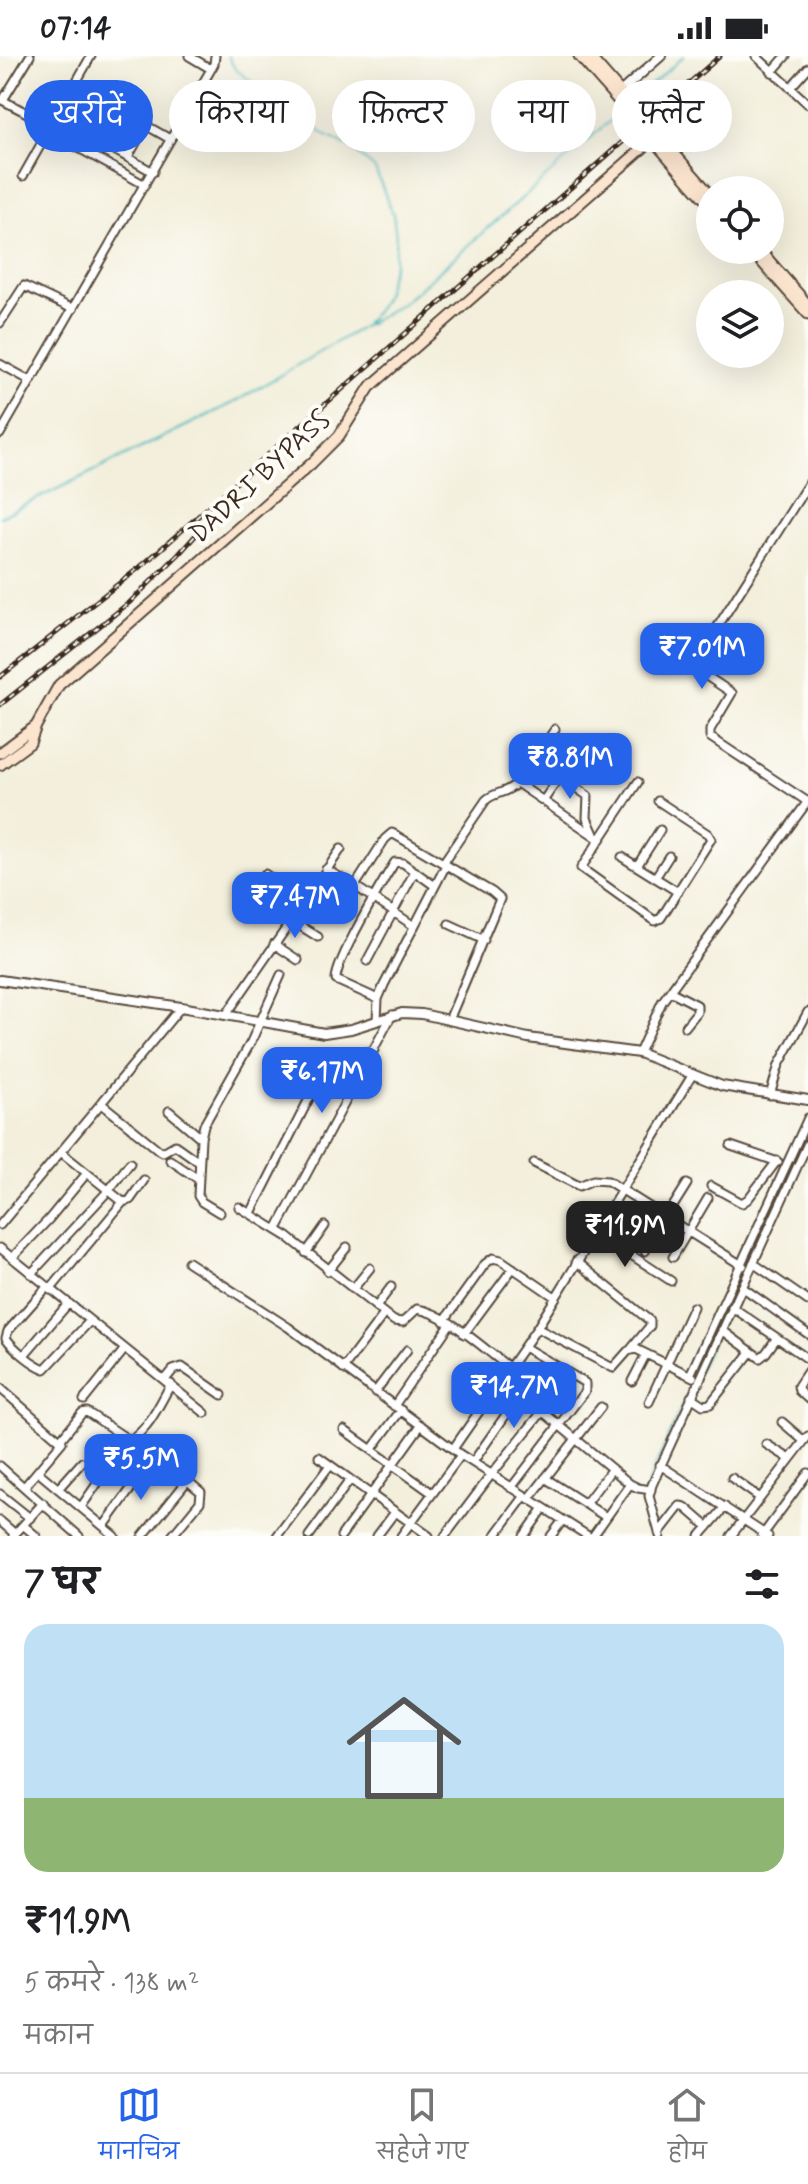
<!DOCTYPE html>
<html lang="hi">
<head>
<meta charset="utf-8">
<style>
	body { margin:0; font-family:Mynerve,"Playpen Sans Deva",sans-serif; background:#f6f6f6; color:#202124; height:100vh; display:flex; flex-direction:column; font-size:30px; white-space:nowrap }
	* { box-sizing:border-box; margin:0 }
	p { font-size:26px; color:#757577 }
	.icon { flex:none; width:44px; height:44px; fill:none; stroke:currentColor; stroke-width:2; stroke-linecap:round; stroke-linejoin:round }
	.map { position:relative; height:1480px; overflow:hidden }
	.drawer { display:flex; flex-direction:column; background:#fff; flex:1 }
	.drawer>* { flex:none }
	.top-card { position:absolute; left:24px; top:24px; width:760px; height:72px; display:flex; gap:16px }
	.tools { position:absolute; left:696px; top:120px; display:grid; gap:16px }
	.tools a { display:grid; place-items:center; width:88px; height:88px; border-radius:50%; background:#fff; box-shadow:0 8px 32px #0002; font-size:40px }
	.price { position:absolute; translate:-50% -68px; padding:0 18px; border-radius:16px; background:#2563eb; color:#fff; font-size:26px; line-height:52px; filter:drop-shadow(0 2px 4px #0008) }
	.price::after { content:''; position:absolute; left:50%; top:48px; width:24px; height:18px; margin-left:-12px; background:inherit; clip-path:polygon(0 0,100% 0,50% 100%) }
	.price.selected { background:#222; color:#fff }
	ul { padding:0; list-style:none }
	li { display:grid; align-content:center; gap:16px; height:424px; padding:0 24px }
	li span { display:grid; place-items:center; height:248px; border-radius:24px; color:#555 }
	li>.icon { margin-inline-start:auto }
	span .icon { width:144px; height:144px; fill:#fffc; stroke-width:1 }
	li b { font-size:34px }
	h2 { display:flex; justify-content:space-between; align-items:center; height:96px; padding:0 24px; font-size:34px }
	.chip { padding:0 28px; border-radius:36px; background:#fff; box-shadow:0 8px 32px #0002; font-size:28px; line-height:72px }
	.chip.selected { background:#2563eb; color:#fff }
	.status { display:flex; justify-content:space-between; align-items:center; height:56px; padding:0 40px; background:#fff; direction:ltr }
	.status svg { height:22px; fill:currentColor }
	.tabs { display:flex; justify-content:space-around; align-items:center; height:112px; border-top:2px solid #e0e0e0; background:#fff; font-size:22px; color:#757577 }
	.tabs a { display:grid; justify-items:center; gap:4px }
	.tabs .selected { color:#2563eb }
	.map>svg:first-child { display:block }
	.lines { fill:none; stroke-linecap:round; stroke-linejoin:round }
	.stream { stroke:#47b7be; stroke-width:2 }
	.minor-casing { stroke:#57483a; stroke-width:11 }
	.tertiary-casing { stroke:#57483a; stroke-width:12 }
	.secondary-casing { stroke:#57483a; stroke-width:13 }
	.minor { stroke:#fff; stroke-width:7 }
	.tertiary { stroke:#fff; stroke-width:8 }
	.secondary { stroke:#fce5cf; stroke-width:9 }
	.rail-casing { stroke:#3b2a1e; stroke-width:5 }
	.rail { stroke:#fdfcf7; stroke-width:2; stroke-dasharray:6; stroke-linecap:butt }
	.labels { text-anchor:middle; stroke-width:8; stroke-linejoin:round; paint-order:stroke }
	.street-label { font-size:26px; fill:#3b2a1e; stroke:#fdfcf7 }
</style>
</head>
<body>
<div class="status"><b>07:14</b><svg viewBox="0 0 49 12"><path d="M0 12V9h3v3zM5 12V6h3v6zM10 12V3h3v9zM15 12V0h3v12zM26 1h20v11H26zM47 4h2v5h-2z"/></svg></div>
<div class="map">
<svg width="808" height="1480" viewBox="0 0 808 1480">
	<rect width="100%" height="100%" fill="#fdfcf7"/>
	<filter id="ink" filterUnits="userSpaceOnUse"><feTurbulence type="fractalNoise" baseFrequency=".0125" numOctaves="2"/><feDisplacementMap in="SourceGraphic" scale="16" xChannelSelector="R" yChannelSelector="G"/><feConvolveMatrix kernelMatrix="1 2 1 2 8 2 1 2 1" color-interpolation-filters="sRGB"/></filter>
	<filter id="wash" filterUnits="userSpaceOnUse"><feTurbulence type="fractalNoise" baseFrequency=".006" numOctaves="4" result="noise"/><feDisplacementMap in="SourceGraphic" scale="32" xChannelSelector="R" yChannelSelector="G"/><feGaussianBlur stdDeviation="1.8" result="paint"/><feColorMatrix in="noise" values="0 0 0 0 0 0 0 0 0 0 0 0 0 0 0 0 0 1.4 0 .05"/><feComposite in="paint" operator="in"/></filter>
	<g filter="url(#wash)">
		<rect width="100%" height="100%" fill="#f3efdc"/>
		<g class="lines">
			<path class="stream" d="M228 0 235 13 293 57 327 80 351 92 375 113 393 158 396 180 394 207 383 245 365 269
				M634 44 684 0
				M0 461 233 347 403 247 621 55
				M696 1320 808 1076
				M647 1429 693 1325
				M644 1435 645 1450 655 1480"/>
		</g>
	</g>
	<g filter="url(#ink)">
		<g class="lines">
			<g class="minor-casing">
				<path id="minor" d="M189 0 211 13
					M756 0 808 48
					M772 16 786 0
					M75 29 170 83
					M790 32 808 12
					M0 43 52 70
					M3 44 30 0
					M48 75 145 129
					M95 83 153 116
					M108 91 126 58
					M128 101 146 69
					M23 120 91 0
					M0 267 24 230 73 253
					M0 308 31 325
					M0 378 214 8 215 0
					M808 428 713 578 702 597 700 609 705 619 732 637 710 674V681L808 746
					M560 721 588 740 587 762 594 778
					M638 726 581 812 655 865 661 862 711 783 708 778 658 745
					M519 727 555 673
					M543 745 576 698
					M622 801 678 836
					M443 807 486 744C495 736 506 738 517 727L599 783
					M637 810 660 774
					M326 813 349 827
					M265 818 304 845
					M655 822 669 800
					M291 864 318 881
					M449 868 484 884
					M414 870 355 830 385 783 392 777 492 836 500 843 449 964
					M274 888 298 904
					M367 905 415 815
					M670 935 697 949V956L685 971
					M378 943 336 924C335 906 383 825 395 806L403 807 435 830
					M226 959 341 793
					M377 964 378 943 384 929 446 809
					M639 997 662 946 808 745
					M338 1025 349 1001 374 994
					M770 1039 779 1009 808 956
					M102 1048 160 1095 163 1096 175 1089 199 1106
					M169 1055 201 1082
					M731 1090 778 1106
					M62 1097 123 1146 130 1144 144 1124
					M170 1104 198 1123
					M534 1107 579 1130 593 1124 608 1125 743 1210
					M711 1130 742 1147 748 1143 777 1105
					M239 1151 288 1181 394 1265 403 1266 417 1253C447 1257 485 1294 510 1312
					M220 1157 202 1146 198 1140 201 1082 204 1069 251 986 281 919
					M251 1157 319 1023 324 1021 354 1032
					M0 1169 181 951
					M277 1173 392 959
					M596 1176 671 1225
					M0 1192 205 1357
					M645 1195 687 1128
					M306 1197 325 1170
					M673 1201 708 1142
					M12 1202 49 1163 87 1117
					M576 1205 650 1265V1270L631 1293
					M188 1206 288 1271 461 1399 588 1480
					M753 1207 808 1245
					M328 1215 347 1191
					M31 1218 109 1134 130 1107
					M47 1231 8 1275 6 1282C13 1292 33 1309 45 1313L89 1266
					M742 1231 808 1278
					M353 1233 370 1212
					M50 1234 123 1146
					M376 1251 391 1231
					M732 1251 808 1303
					M444 1265 485 1208 493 1202 501 1204 555 1241
					M537 1272 613 1312 628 1295 636 1293 693 1321
					M722 1274 760 1302 766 1297 776 1283
					M464 1278 513 1212
					M25 1298 68 1248
					M343 1313 384 1258
					M808 1315 798 1330 799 1335 808 1343
					M690 1319 808 1062
					M165 1324 173 1314 182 1311 222 1339
					M632 1325 646 1298
					M0 1332 62 1386 25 1430
					M375 1336 407 1294
					M691 1341 703 1349 710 1348 751 1296
					M84 1344 124 1294
					M649 1346 693 1251
					M394 1350 450 1268
					M542 1355 630 1428 638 1432 651 1434
					M782 1366 804 1385
					M344 1374 432 1437
					M61 1383 82 1357 87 1356 126 1382 132 1383C150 1371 160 1347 171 1328
					M132 1383 146 1398 171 1411 201 1436 200 1446 172 1480
					M766 1388 790 1403
					M372 1393 401 1354
					M453 1393 537 1272 693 1018
					M319 1401 429 1480
					M473 1406 530 1324
					M660 1409 768 1480
					M0 1410 79 1480
					M38 1416 115 1480
					M545 1422 606 1461
					M732 1422 760 1442
					M511 1432 585 1335V1327L572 1319
					M58 1433 82 1406
					M0 1438 30 1462
					M529 1443 601 1351
					M585 1448 611 1414
					M81 1451 128 1383
					M0 1465 15 1478
					M23 1469 36 1480
					M104 1470 153 1402
					M659 1477 680 1450 685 1451 708 1471
					M13 1480 43 1447
					M143 1480 188 1424
					M277 1480 330 1409
					M309 1480 350 1424
					M341 1480 421 1369
					M377 1480 395 1456
					M401 1480 461 1399
					M445 1480 491 1419 572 1319 524 1291
					M495 1480 524 1441
					M524 1480 544 1452
					M551 1480 563 1464
					M593 1480 630 1428
					M660 1480 649 1440 652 1429 808 1087
					M700 1480 725 1451
					M731 1480 808 1380
					M762 1480 808 1417"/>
			</g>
			<g class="tertiary-casing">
				<path id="tertiary" d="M617 39 661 0
					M0 924 181 951 324 977 351 973 402 957 422 958 528 982 639 997 722 1030 808 1044"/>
			</g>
			<g class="secondary-casing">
				<path id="secondary" d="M579 0 710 149
					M589 0 710 138
					M751 194 808 258
					M760 194 808 249
					M0 697 36 670
					M0 709 30 687 36 670 59 629 312 407 339 380 370 331 659 78"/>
			</g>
			<use href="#minor" class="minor"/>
			<use href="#tertiary" class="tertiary"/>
			<use href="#secondary" class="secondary"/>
			<g class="rail-casing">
				<path id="rail" d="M0 621 145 507 720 0
					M0 649 130 546 178 499 212 461"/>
			</g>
			<use href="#rail" class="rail"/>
		</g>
	</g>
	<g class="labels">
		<g class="street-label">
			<text transform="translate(259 420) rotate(-43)" y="9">DADRI BYPASS</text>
		</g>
	</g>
</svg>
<div class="tools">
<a><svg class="icon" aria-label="locate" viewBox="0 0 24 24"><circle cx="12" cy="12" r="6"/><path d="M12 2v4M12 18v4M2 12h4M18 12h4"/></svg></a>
<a><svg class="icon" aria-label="layers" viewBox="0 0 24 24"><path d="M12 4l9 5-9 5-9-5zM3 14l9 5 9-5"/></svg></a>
</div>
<b class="price" style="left:702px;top:635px">₹7.01M</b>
<b class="price" style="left:570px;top:745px">₹8.81M</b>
<b class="price" style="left:295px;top:884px">₹7.47M</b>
<b class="price" style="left:322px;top:1059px">₹6.17M</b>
<b class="price selected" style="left:625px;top:1213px">₹11.9M</b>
<b class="price" style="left:514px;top:1374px">₹14.7M</b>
<b class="price" style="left:141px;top:1446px">₹5.5M</b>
<div class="top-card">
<a class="chip selected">खरीदें</a>
<a class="chip">किराया</a>
<a class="chip">फ़िल्टर</a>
<a class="chip">नया</a>
<a class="chip">फ़्लैट</a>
</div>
</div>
<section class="drawer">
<h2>7 घर<svg class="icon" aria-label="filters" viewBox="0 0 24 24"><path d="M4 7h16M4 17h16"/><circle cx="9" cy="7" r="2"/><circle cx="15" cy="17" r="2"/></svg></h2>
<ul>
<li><span style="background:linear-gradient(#bfe0f5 70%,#8fb573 0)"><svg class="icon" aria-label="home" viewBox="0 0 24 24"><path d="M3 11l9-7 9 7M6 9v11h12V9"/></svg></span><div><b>₹11.9M</b><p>5 कमरे · 138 m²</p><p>मकान</p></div></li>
</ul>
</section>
<nav class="tabs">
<a class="selected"><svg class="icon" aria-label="map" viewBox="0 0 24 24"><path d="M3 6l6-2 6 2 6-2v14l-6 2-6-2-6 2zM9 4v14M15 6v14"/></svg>मानचित्र</a>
<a><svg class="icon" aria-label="saved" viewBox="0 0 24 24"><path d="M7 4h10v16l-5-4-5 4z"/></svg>सहेजे गए</a>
<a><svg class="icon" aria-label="home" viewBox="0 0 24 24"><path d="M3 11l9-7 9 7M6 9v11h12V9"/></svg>होम</a>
</nav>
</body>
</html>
